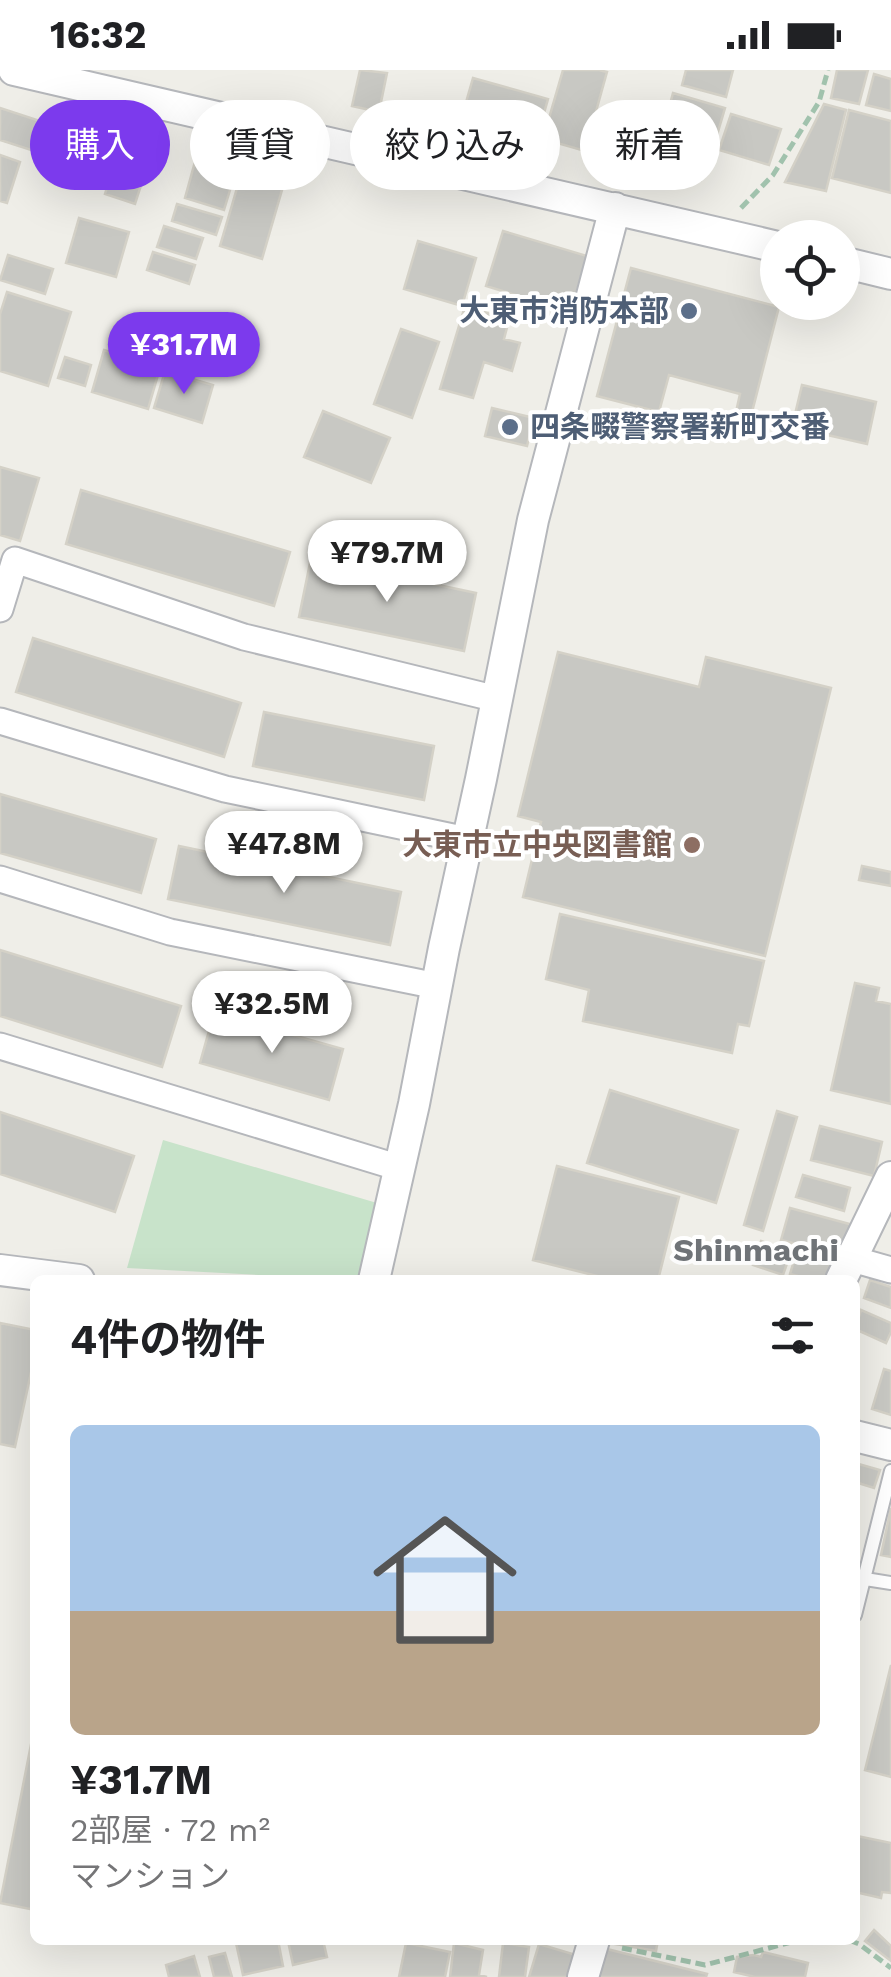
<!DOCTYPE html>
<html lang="ja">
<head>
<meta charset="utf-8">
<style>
	body { margin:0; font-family:"Work Sans","Noto Sans JP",sans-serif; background:#f6f6f6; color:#202124; height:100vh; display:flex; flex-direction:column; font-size:38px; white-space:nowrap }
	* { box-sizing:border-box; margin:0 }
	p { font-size:32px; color:#757577 }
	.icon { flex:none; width:55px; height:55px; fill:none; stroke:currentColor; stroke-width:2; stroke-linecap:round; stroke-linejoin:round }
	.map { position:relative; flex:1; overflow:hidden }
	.panel { position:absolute; left:30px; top:1205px; width:830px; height:670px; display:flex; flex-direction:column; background:#fff; border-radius:15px; box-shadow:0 10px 40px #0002 }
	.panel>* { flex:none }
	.guide { position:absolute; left:30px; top:30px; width:832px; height:90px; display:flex; gap:20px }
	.fabs { position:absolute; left:760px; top:150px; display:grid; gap:20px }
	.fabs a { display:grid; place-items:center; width:100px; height:100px; border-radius:50%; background:#fff; box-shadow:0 10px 40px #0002; font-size:50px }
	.price { position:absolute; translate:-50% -85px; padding:0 22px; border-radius:35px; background:#fff; color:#222; font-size:32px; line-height:65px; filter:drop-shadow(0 2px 5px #0008) }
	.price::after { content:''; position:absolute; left:50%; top:60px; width:30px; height:22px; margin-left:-15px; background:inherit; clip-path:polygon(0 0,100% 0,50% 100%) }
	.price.selected { background:#7c3aed; color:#fff }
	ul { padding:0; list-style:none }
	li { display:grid; align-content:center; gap:20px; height:530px; padding:0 40px }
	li+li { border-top:2px solid #e0e0e0 }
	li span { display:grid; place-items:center; height:310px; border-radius:15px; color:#555 }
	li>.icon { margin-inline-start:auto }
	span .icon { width:180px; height:180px; fill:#fffc; stroke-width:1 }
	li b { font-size:42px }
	h2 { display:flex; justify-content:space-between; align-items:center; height:120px; padding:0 40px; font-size:42px }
	.chip { padding:0 35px; border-radius:45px; background:#fff; box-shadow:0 10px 40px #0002; font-size:35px; line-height:90px }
	.chip.selected { background:#7c3aed; color:#fff }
	.status { display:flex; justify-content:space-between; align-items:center; height:70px; padding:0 50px; background:#fff; direction:ltr }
	.status svg { height:28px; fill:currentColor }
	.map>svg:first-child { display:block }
	.green { fill:#c8e3ca }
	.building { fill:#c8c8c3; stroke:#d4d1c7; stroke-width:2.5 }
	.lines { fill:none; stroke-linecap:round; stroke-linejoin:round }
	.service-casing { stroke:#b5b7bb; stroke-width:16 }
	.minor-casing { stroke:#b5b7bb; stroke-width:29 }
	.tertiary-casing { stroke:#b5b7bb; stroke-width:34 }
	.path { stroke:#a1c2ad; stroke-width:5; stroke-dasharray:10 5; stroke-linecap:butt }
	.service { stroke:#fff; stroke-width:12 }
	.minor { stroke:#fff; stroke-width:25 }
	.tertiary { stroke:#fff; stroke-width:30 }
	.service-dot { fill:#5c6f8a; stroke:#fff; stroke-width:4 }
	.education-dot { fill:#8d6e63; stroke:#fff; stroke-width:4 }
	.labels { text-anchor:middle; stroke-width:8; stroke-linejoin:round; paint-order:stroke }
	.service-label { font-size:30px; font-weight:bold; fill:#4e5e75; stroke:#fff; text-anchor:end }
	.education-label { font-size:30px; font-weight:bold; fill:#785e54; stroke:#fff; text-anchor:end }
	.neighbourhood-label { font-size:32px; font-weight:bold; fill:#707478; stroke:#fff }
</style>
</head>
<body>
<div class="status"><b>16:32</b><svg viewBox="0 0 49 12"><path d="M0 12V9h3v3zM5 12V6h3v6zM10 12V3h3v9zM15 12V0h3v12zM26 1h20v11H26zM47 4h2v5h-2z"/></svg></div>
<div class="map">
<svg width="891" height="1907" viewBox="0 0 891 1907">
	<rect width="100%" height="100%" fill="#efeee8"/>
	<path class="green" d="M163 1070 377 1133 357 1210 127 1198Z"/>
	<path class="building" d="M360 0 387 3 379 42 352 36Z
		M563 0H599L607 2 585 81 543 69Z
		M686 0H733L726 27 682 15Z
		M837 0H868L859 34 831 28Z
		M874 4 891 9V41L866 35Z
		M473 8 548 29 538 64 463 43Z
		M673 23 725 38 712 82 661 67Z
		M824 34 846 40 826 121 785 112Z
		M0 38 40 51 31 80 0 70Z
		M849 40 891 51V123L832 108Z
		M731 44 781 59 769 95 719 80Z
		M121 72 152 81 135 134 105 124Z
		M676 81 707 90 701 110 670 100Z
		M0 85 20 92 7 133 0 131Z
		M196 88 236 100 224 140 185 128Z
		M242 101 284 113 262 189 220 176Z
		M177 134 222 147 216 165 172 151Z
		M79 148 129 162 116 207 66 193Z
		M164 156 203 168 196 189 157 177Z
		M503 161 587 186 571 242 486 216Z
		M418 171 476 188 462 236 404 219Z
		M153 182 195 195 189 214 147 200Z
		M8 185 53 199 45 224 0 210Z
		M631 198 779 237 751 346 736 342 740 324 669 305 659 342 597 326Z
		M7 222 71 242 48 316 0 301V244Z
		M465 236 509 250 504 269 520 273 512 301 484 292 473 328 440 319Z
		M401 259 439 272 412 348 374 334Z
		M104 280 160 298 148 339 92 322Z
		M65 287 91 295 85 316 58 308Z
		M165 301 213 315 202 353 154 338Z
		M802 315 876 332 867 374 792 357Z
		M492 338 534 348 527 376 485 366Z
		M323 341 390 368 371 413 304 387Z
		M0 397 39 408 20 471 0 465Z
		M81 420 290 482 274 536 66 474Z
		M311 488 476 523 464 581 299 547Z
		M33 568 241 633 224 687 16 622Z
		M558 582 699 617 706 587 831 618 765 886 523 827 541 752 518 746Z
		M264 642 434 676 424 730 253 696Z
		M0 724 156 769 141 823 0 783Z
		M179 776 401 822 390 875 168 829Z
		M862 796 891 802V816L859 810Z
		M560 844 764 891 749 956 738 954 732 983 583 951 589 920 546 909Z
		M0 880 181 936 162 997 0 946Z
		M855 913 879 918 876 931 891 934V1034L831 1020Z
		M214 943 343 979 329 1030 200 993Z
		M610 1020 738 1060 716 1133 587 1093Z
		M777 1041 797 1047 763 1161 744 1155Z
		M0 1042 134 1086 115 1142 0 1104Z
		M820 1056 882 1072 874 1106 811 1090Z
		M557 1096 679 1127 658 1210H613L533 1190Z
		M803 1105 850 1118 844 1141 796 1127Z
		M790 1138 853 1155 845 1187 781 1170Z
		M761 1171 791 1182 783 1205 753 1195Z
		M796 1184 835 1196 831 1210H812L790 1204Z
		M870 1210 891 1217V1238L864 1228Z
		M861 1240 891 1253V1262L886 1273 855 1259Z
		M0 1253 35 1260V1284L15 1377 0 1374Z
		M884 1299 891 1301V1345L872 1339Z
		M855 1393 880 1400 874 1418 855 1412Z
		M891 1438V1487L881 1485Z
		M891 1595V1707L865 1700Z
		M35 1654V1840L0 1833Z
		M857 1766 891 1773V1823L882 1822 881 1828 855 1822V1776Z
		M874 1860 891 1876V1891L865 1871Z
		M250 1870H278L283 1896 243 1905 236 1873Z
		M293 1870H323L327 1887 293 1895 288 1871Z
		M605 1870H658L656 1881 604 1872Z
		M406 1873 450 1882 445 1907H399Z
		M454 1873 483 1880 479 1905 487 1907H450Z
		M503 1873 529 1877 525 1907H499Z
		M539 1874 576 1885 569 1907H529Z
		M603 1878 707 1904 706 1907H595Z
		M763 1882 808 1893 805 1907H755L734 1902 737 1887 754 1885 761 1887Z
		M225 1883 232 1907H214L209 1887Z
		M194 1886 200 1907H169L166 1895Z"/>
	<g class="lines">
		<g class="service-casing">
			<path id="service" d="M859 1508 891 1513
				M855 1545 891 1401"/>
		</g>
		<g class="minor-casing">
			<path id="minor" d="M0 539 15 490 244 567 497 629
				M0 651 225 719 467 770
				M0 809 170 862 437 916
				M0 976 400 1098
				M852 1189 891 1200"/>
		</g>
		<g class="tertiary-casing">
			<path id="tertiary" d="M14 0 778 177
				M842 192 891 204
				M0 1200 79 1210
				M374 1210 414 1034 444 878 481 709 533 450 615 138
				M841 1210 891 1107
				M855 1366 891 1375
				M583 1907 594 1870"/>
		</g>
		<path class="path" d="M741 138 773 105 819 32 828 0
			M849 1870 859 1874 891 1898
			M622 1878 705 1895 799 1870"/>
		<use href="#service" class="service"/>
		<use href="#minor" class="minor"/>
		<use href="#tertiary" class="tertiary"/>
	</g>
	<g class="service-dot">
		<circle cx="689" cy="241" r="10"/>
		<circle cx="510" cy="357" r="10"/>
	</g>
	<circle class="education-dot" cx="692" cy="775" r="10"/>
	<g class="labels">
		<g class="service-label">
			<text x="669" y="251">大東市消防本部</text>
			<text x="530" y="367" text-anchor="start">四条畷警察署新町交番</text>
		</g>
		<g class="education-label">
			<text x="672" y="785">大東市立中央図書館</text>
		</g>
		<g class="neighbourhood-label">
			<text x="756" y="1191">Shinmachi</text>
		</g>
	</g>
</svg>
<div class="fabs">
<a><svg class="icon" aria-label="locate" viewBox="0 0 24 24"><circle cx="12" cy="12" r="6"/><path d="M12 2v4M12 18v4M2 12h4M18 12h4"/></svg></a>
</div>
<b class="price selected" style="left:184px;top:327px">¥31.7M</b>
<b class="price" style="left:387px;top:535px">¥79.7M</b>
<b class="price" style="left:284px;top:826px">¥47.8M</b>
<b class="price" style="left:272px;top:986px">¥32.5M</b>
<div class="guide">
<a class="chip selected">購入</a>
<a class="chip">賃貸</a>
<a class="chip">絞り込み</a>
<a class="chip">新着</a>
</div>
<section class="panel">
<h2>4件の物件<svg class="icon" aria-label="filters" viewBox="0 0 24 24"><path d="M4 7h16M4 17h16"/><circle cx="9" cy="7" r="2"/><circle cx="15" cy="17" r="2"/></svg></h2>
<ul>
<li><span style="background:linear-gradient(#a9c7e8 60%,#b9a48a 0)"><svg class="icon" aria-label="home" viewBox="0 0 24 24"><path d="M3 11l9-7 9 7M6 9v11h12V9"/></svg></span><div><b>¥31.7M</b><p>2部屋 · 72 m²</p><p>マンション</p></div></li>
</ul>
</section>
</div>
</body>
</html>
